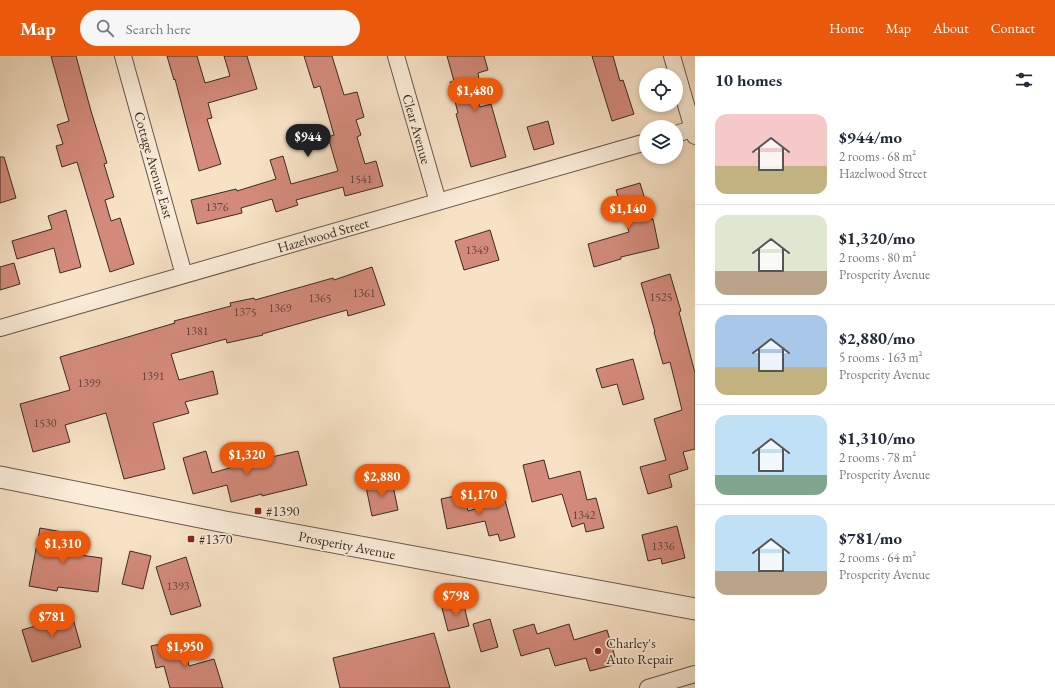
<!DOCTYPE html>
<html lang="en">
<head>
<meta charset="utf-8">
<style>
	body { margin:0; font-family:"EB Garamond",serif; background:#f6f6f7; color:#1f2937; height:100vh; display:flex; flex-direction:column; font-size:15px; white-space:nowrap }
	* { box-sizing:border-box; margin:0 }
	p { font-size:13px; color:#747a83 }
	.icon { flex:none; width:22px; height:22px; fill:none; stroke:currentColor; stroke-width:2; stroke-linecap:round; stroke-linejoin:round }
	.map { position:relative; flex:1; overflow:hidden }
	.sheet { display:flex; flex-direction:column; background:#fff; width:360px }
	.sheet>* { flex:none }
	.buttons { position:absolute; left:639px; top:12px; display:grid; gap:8px }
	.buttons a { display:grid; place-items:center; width:44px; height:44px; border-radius:50%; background:#fff; box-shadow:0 2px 6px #0003; font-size:20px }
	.price { position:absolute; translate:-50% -34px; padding:0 9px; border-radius:14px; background:#ea580c; color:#fff; font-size:13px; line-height:26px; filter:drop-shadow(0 1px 2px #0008) }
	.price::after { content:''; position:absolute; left:50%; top:24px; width:12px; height:9px; margin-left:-6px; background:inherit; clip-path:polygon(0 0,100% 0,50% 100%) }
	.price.on { background:#222; color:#fff }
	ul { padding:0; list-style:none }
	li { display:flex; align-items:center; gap:12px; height:100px; padding:0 20px }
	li+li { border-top:1px solid #e0e1e3 }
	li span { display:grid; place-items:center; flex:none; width:112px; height:80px; border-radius:12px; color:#555 }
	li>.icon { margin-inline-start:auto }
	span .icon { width:48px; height:48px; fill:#fffc; stroke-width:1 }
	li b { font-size:17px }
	h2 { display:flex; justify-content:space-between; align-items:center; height:48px; padding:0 20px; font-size:17px }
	header { display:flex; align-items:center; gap:24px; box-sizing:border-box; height:56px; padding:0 20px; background:#ea580c; color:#fff }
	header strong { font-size:19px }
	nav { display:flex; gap:22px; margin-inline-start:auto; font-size:14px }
	.search { width:280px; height:36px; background:#f6f6f7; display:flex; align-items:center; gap:10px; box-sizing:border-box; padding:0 14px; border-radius:22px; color:#747a83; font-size:15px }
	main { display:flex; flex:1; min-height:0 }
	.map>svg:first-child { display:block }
	.building { fill:#d38a7a; stroke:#3a2a24 }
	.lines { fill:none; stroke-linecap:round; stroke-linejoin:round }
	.minor-casing { stroke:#69584c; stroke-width:18 }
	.tertiary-casing { stroke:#69584c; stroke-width:23 }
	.minor { stroke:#faecd9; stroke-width:16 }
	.tertiary { stroke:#faecd9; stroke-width:21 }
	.poi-dot { fill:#8f2418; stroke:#faecd9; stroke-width:1.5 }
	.labels { text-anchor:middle; stroke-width:3.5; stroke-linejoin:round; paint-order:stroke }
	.number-label { font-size:12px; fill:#60423a }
	.street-label { font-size:14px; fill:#3a2a24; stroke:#faecd9 }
	.poi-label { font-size:14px; fill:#3a2a24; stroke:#faecd9; text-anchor:start }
</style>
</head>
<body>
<header>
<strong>Map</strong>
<div class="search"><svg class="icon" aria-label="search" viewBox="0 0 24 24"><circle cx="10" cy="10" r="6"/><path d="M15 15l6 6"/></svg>Search here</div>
<nav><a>Home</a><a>Map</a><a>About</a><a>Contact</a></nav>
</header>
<main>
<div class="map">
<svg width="695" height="632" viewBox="0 0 695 632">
	<rect width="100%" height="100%" fill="#f7e2c5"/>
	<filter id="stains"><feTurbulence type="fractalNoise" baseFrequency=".005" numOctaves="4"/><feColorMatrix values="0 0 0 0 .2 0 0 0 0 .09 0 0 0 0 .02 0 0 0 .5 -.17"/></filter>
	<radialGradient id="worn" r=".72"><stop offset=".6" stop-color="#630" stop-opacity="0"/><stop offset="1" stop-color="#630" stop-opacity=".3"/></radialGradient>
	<path class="building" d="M51 0H76L91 55 107 107 104 108 114 141 105 144 111 165 120 162 134 208 110 216 77 106 62 111 56 90 63 88 57 69 69 65Z
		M167 0H197L205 27 230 20 224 0H247L257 33 208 47 212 62 207 63 221 108 199 115 175 23 174 24Z
		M304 0H332L344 39 357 36 364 61 356 64 361 79 357 81 365 108 376 105 383 130 345 140 343 131 296 144 298 149 276 156 272 143 241 152 242 157 197 168 191 144 236 133 237 135 276 123 270 104 283 100 291 128 338 115 328 81 334 79 320 30 314 32Z
		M447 0H484L488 14 478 17 479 24 473 25 480 51 491 48 506 101 471 111 456 58 458 57 450 26 454 25Z
		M592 0H613L620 25 623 24 634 58 612 65Z
		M548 65 554 88 534 94 527 71Z
		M0 101H4L16 142 0 147Z
		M640 127 651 163H653L659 192 621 201V203L594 211 588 188 629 176 616 134Z
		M66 154 81 211 60 217 54 192 17 203 12 185 52 173 48 160Z
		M490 174 499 204 464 214 455 185Z
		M14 207 20 228 0 234V211Z
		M372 211 385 249 348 260 347 254 262 278 263 279 227 287 226 283 171 298 179 324 213 315 218 338 185 346 189 357 153 367 165 413 124 423 106 357 65 369 70 386 33 396 20 348 70 334 60 301 175 267 174 265 231 250 230 247 254 242 255 244 333 222 334 224Z
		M670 218 681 255 679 256 695 317V393L683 396 688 413 669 419 672 431 648 438 640 411 666 404 654 363 682 354 670 306 663 308 654 276H655L641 227Z
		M633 303 644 343 623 349 617 328 602 332 596 313Z
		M206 395 212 417 254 405 298 395 307 429 262 440V438L231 446 227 429 193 438 183 402Z
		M544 404 549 423 580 415 587 444 596 442 604 472 586 476 584 467 572 471 562 438 532 446 523 409Z
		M392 425 398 454 372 460 366 431Z
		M464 438 468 455 505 444 515 481 500 485 498 478 489 480 485 465 447 473 441 443Z
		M677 470 685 502 662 508 661 502 648 505 642 479Z
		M40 472 68 477 65 497 102 502 98 536 58 531 57 535 29 530Z
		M130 495 151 500 143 533 122 528Z
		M186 501 201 550 171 559 156 511Z
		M463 546 469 570 448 575 442 552Z
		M72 559 81 591 32 606 22 574Z
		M490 563 498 591 481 596 473 568Z
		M534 568 537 578 569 568 574 584 607 574 617 608 590 615 586 602 555 610 549 592 521 600 513 574Z
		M434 577 450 632H340L333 602Z
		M183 583 189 610 214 603 223 632H170L164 610 156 612 151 590Z"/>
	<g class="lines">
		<g class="minor-casing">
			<path id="minor" d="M123 0 184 219
				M396 0 438 146
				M672 0 695 80
				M676 78 695 72
				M0 272 646 86
				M648 632 695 618"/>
		</g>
		<g class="tertiary-casing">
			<path id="tertiary" d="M0 421 225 466 695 553"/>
		</g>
		<use href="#minor" class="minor"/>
		<use href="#tertiary" class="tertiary"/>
	</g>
	<g class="poi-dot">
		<rect x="254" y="451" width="8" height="8" rx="2"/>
		<rect x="187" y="479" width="8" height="8" rx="2"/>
		<circle cx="598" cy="595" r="4"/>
	</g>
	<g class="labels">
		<g class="number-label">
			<text x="361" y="127">1541</text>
			<text x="217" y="155">1376</text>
			<text x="477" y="198">1349</text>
			<text x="364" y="241">1361</text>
			<text x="661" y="245">1525</text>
			<text x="320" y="246">1365</text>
			<text x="280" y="256">1369</text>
			<text x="245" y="260">1375</text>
			<text x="197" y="279">1381</text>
			<text x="153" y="324">1391</text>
			<text x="89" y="331">1399</text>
			<text x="45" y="371">1530</text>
			<text x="584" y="463">1342</text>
			<text x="663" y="494">1336</text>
			<text x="178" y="534">1393</text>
		</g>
		<g class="street-label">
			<text transform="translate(417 73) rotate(74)" y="5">Clear Avenue</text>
			<text transform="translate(154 109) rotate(74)" y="5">Cottage Avenue East</text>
			<text transform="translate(323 179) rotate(-16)" y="5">Hazelwood Street</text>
			<text transform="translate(347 489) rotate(11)" y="5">Prosperity Avenue</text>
		</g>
		<g class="poi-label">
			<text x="266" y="460">#1390</text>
			<text x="199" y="488">#1370</text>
			<text x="606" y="592">Charley's<tspan x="606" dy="16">Auto Repair</tspan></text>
		</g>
	</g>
	<rect width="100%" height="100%" filter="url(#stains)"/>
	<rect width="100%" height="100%" fill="url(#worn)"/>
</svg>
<div class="buttons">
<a><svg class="icon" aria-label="locate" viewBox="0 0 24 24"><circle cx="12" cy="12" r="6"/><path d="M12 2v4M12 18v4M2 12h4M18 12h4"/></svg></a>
<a><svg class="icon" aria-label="layers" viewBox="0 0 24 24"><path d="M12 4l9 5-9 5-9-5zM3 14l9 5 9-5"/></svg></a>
</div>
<b class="price" style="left:475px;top:56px">$1,480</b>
<b class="price on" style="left:308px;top:102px">$944</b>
<b class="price" style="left:628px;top:174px">$1,140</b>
<b class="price" style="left:247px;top:420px">$1,320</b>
<b class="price" style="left:382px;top:442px">$2,880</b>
<b class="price" style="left:479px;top:460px">$1,170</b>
<b class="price" style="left:63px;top:509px">$1,310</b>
<b class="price" style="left:456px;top:561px">$798</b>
<b class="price" style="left:52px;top:582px">$781</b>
<b class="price" style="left:185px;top:612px">$1,950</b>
</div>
<section class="sheet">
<h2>10 homes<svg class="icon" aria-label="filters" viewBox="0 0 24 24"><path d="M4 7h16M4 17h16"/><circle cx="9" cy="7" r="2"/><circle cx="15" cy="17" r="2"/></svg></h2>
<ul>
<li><span style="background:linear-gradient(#f6c9c9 65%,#c2b280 0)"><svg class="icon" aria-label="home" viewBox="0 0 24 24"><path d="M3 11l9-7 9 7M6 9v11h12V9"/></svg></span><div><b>$944/mo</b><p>2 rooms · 68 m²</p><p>Hazelwood Street</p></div></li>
<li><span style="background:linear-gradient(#dfe7d0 70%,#b9a48a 0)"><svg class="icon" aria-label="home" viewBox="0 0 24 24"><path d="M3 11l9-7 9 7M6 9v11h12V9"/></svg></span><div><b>$1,320/mo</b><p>2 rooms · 80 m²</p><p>Prosperity Avenue</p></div></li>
<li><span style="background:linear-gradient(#a9c7e8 65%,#c2b280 0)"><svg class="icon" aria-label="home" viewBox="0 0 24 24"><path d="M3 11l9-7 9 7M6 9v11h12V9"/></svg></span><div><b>$2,880/mo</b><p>5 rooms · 163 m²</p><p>Prosperity Avenue</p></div></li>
<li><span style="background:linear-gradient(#bfe0f5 75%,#7fa58c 0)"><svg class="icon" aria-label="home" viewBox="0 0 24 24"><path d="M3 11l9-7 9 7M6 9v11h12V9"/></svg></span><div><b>$1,310/mo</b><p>2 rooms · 78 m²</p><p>Prosperity Avenue</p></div></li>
<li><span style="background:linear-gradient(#bfe0f5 70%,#b9a48a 0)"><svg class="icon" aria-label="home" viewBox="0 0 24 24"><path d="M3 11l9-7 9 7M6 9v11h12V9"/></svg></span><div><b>$781/mo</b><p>2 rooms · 64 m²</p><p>Prosperity Avenue</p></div></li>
</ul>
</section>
</main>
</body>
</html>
